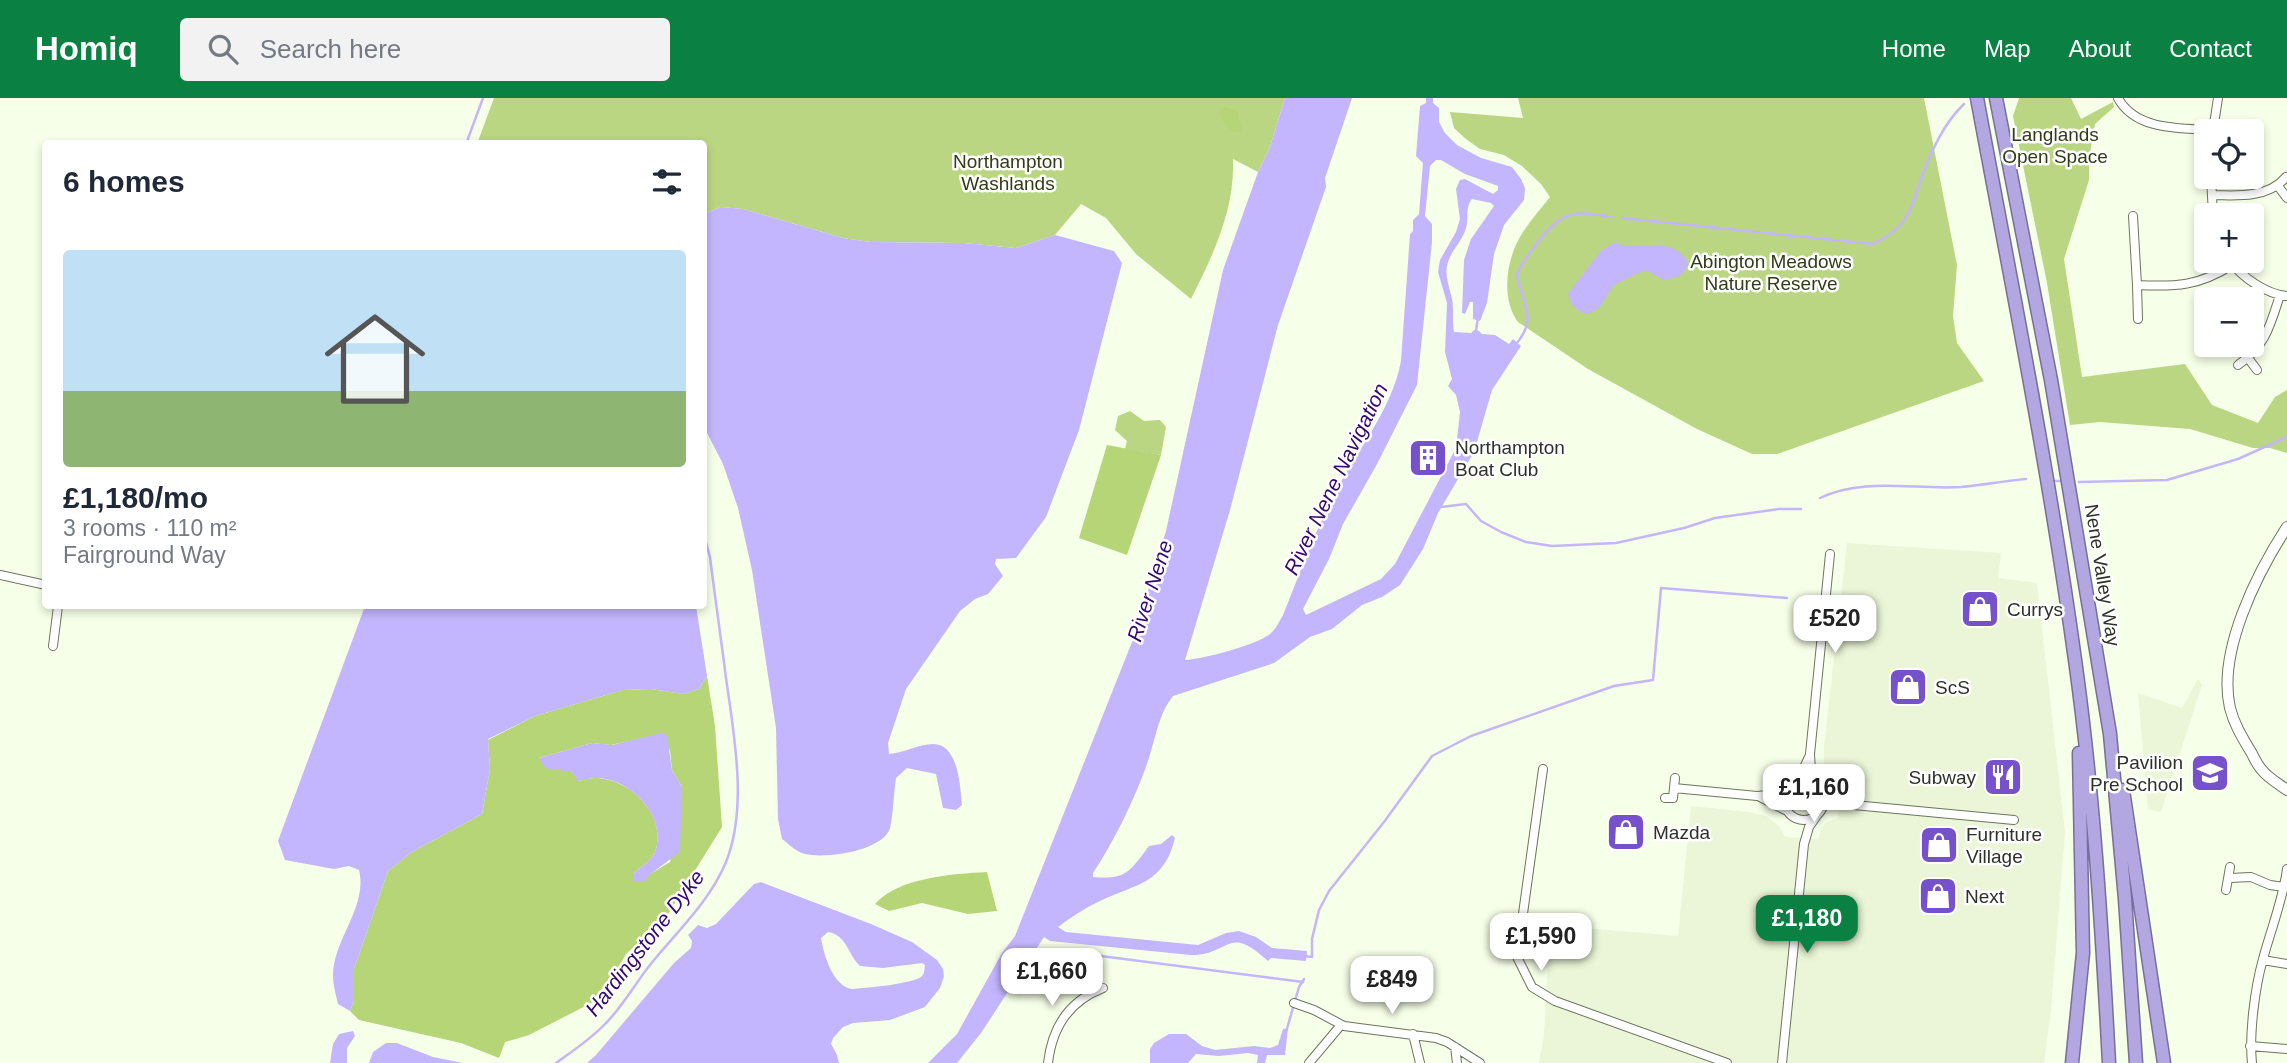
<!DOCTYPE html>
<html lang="en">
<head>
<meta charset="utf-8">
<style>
	body { margin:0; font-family:Arial,sans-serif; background:#f2f2f3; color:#1f2937; height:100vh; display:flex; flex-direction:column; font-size:26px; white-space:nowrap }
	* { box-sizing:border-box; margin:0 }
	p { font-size:23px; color:#747a83 }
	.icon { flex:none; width:38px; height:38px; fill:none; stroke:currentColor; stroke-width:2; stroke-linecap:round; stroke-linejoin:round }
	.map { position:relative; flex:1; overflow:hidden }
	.drawer { position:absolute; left:42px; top:42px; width:665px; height:469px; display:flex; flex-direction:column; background:#fff; border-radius:7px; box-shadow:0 4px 10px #0003 }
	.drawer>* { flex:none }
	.fabs { position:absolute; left:2194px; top:21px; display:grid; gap:14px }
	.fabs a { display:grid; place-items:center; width:70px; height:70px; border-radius:7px; background:#fff; box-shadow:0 4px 10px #0003; font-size:35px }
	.price { position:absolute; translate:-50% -60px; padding:0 16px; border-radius:14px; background:#fff; color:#222; font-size:23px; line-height:46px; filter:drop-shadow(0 2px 4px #0008) }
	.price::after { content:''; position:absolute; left:50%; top:42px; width:21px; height:16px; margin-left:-10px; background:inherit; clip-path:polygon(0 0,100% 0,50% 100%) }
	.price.current { background:#0b8043; color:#fff }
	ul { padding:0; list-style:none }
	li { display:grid; align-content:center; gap:14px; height:371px; padding:0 21px }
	li span { display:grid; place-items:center; height:217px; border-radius:7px; color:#555 }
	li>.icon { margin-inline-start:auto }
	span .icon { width:126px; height:126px; fill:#fffc; stroke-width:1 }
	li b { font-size:30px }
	h2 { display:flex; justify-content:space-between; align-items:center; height:84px; padding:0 21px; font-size:30px }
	header { display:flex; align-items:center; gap:42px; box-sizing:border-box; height:98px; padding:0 35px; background:#0b8043; color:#fff }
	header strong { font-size:33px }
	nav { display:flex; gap:38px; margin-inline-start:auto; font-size:24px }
	.search { width:490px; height:63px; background:#f2f2f3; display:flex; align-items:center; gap:18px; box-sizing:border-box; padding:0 24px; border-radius:7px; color:#747a83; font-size:26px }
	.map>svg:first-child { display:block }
	.built { fill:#eaf6d7 }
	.green { fill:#bad682 }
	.forest { fill:#b6d576; fill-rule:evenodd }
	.water { fill:#c3b6fe; fill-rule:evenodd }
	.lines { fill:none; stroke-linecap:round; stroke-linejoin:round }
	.stream { stroke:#c3b6fe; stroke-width:2.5 }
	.minor-casing { stroke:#6d745f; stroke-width:10 }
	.tertiary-casing { stroke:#6d745f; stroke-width:12 }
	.trunk-casing { stroke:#776f9b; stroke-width:15 }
	.minor { stroke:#fff; stroke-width:8 }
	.tertiary { stroke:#fff; stroke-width:10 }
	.trunk { stroke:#b2a7e0; stroke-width:12 }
	.labels { text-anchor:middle; stroke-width:5; stroke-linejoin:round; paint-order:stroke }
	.park-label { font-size:19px; fill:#313d16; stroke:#fff }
	.poi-label { font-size:19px; fill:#2e3128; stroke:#fff; text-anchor:start }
	.street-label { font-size:19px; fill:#2e3128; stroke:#fff }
	.water-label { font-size:21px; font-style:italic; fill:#340772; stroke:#fff }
</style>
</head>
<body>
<header>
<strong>Homiq</strong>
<div class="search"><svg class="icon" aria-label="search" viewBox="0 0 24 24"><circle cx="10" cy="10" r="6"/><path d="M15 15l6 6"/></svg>Search here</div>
<nav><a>Home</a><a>Map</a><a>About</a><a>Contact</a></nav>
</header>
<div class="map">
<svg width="2287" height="965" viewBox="0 0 2287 965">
	<rect width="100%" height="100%" fill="#f6ffe7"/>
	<path class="built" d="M1847 445 2001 455 1998 480 2037 485 2065 734 2051 912 2044 965H1539L1544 937 1550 827 1678 838 1691 708 1748 714 1766 718 1779 728 1785 739 1818 741 1821 731 1827 724 1838 720 1841 690 1831 682 1824 668V649Z
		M2198 581 2202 587 2161 714 2148 711 2138 595 2182 610Z"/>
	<path class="green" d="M494 0H1285L1270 49 1258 74 1233 61C1235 112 1213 157 1191 201L1136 156 1106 120 1081 106 1055 137 1016 150 964 145 870 144 843 140 743 111 721 109 704 116V46H477Z
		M1518 0H1924L1957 167 1953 218 1957 245 1984 283 1777 356H1752L1697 331 1588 271 1518 224C1501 201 1506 163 1520 139 1528 125 1540 112 1550 99L1541 86 1522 68 1504 57 1480 51 1466 41 1454 30 1450 14 1523 20Z
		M2019 0H2071L2081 21 2113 4 2114 9 2095 26 2089 60V82L2064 161 2082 279 2185 266 2212 307 2258 325 2275 299 2287 292V355L2270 350H2253L2190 331 2100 324 2070 327 2047 185 2013 18Z
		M1130 313 1144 323 1160 322 1166 329 1161 357 1125 351 1127 343 1115 332 1118 318Z"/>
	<path class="forest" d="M1223 9 1237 13 1242 32 1233 34 1225 28 1219 14Z
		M1107 347 1161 357 1127 457 1079 440Z
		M707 578 715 628 722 729 665 821 626 856 601 900 529 937 505 944 499 960 461 945 359 922 350 913 354 903V871L388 773 412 754 482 716 490 671 488 642 535 618 623 592 651 591 683 596 699 591ZM648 639 670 652 672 672 682 689 670 764 647 778 634 775C642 768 653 762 656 751 666 716 629 680 595 680 590 680 584 681 579 683L572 674 539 660 592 645 611 647Z
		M987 774 997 813 968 816 922 805 889 813 875 806C899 779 953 776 987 774Z"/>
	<path class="water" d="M1285 0H1352L1325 80 1326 89 1278 227 1230 412 1185 562C1204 561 1256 547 1270 536 1276 531 1279 524 1283 517 1299 478 1316 430 1336 393 1358 351 1392 311 1401 263L1410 136 1413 133V122L1419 116 1423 65 1416 58 1420 8 1426 5V0H1433V5L1439 10V24L1445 35 1457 47 1481 60 1512 69 1521 81 1525 90 1524 102 1504 127 1494 156 1487 205 1480 223 1473 221V204H1470L1465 216 1462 215 1464 162 1471 141 1494 108 1491 105 1472 101C1464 110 1470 123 1465 133 1460 146 1450 154 1447 168 1445 180 1450 190 1452 201 1454 209 1452 223 1454 234L1471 235 1474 232 1479 233 1482 236 1495 237 1509 246 1513 241 1521 248 1492 292 1474 354 1438 415 1423 451 1400 487 1382 499 1362 507 1332 531 1310 539 1274 565 1173 598C1160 614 1157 633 1151 653 1140 691 1115 742 1093 775V779C1127 782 1130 773 1149 748L1161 746 1172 737 1175 740C1164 786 1136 786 1100 803 1085 810 1071 819 1058 829L1066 834 1198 847 1226 835 1239 833 1256 839 1272 850 1307 853 1306 863 1271 860 1268 863C1227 825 1231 857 1191 857L1050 843 1044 839 981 935 957 965H928L957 936 1002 855 1015 838 1134 539 1166 433 1223 172 1258 74 1270 49ZM1436 62H1441L1465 76 1498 88V92L1493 96 1465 81 1460 82 1456 91 1460 121 1456 134 1440 162 1438 174 1447 205 1445 254 1452 281 1448 288 1456 297 1460 314 1456 350 1395 466 1381 481 1306 517 1303 511 1329 461 1343 426 1376 368 1417 287 1432 144V126L1425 118 1430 68Z
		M721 109 743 111 843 140 870 144 964 145 1016 150 1055 137 1114 153 1122 165 1079 332 1046 419 1016 460 996 461 995 466 1003 478 988 496 975 501 960 513 906 591 888 645 889 656C904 655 918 646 933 646 959 646 960 689 962 707L956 712 943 710 936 676 907 670 896 680C894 694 893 719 890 730 883 753 826 761 805 756 796 754 789 746 782 741L778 721 776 630 752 472 738 410 723 366 704 329V116Z
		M1613 145C1641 153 1670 136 1688 164 1685 178 1677 180 1663 182L1650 174 1643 173 1634 177 1614 187 1599 210 1587 216C1575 212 1572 208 1568 196L1601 153Z
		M365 508H696L707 578 699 591 683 596 651 591 623 592 535 618 488 641 490 671 482 716 412 754 388 773 354 871V903L350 913 338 906C336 897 333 887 333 878 333 841 368 809 359 772L349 768 334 771 285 762 278 743Z
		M661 635 667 637 672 672 682 689 680 754 648 778 645 783H633L634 775C642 768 653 762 656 751 666 716 628 679 595 680 590 680 584 682 578 683L572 674 545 670 539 660 592 645 612 647Z
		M761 784 871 826 912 844 937 862 943 871 944 878 940 890 925 909 890 922 853 925 843 929 833 940 831 946 837 957 839 965H587L596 957 674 865 691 850 692 843 688 837 698 827 707 830 716 826 754 786ZM828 834C847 837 848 857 860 868L883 870 922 865 925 867C924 872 925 875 922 878 915 886 864 890 852 891 833 888 824 858 821 840Z
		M1288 930 1285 957H1267L1265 965H1257L1258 957 1248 955 1219 958 1196 956 1188 965H1150V951L1154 945 1169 936H1186L1202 948 1215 952 1254 948 1270 950 1278 947 1283 931Z
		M353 933 355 938 347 950V965H330L333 946 339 936Z
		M386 945H397L433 959 463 965H369L373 954Z"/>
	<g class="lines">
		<path class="stream" d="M466 46 483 0
			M1622 120 1872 146C1907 131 1910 114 1921 81 1931 54 1943 26 1964 6
			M1476 233 1478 219
			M1516 246C1539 220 1521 205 1517 176 1524 161 1548 127 1563 120 1578 112 1597 117 1613 119
			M2055 383H2061
			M2079 384 2167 382 2238 361 2287 339
			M1820 400C1863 379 1914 392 1961 389 1983 387 2004 383 2026 381
			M1441 409 1466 406 1481 423 1501 434 1526 444 1552 448 1616 445 1684 430 1715 420 1779 411H1801
			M1093 857 1303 884
			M1304 858 1312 859V841L1319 812 1329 793 1384 724 1432 658 1471 638 1614 588 1653 582 1661 490 1787 500
			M1286 934 1299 889 1304 881
			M556 965C574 952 591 941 606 925 624 907 637 882 654 862 679 832 711 801 726 764 748 710 734 637 726 580 721 540 715 500 710 459L704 437"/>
		<g class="minor-casing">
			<path id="minor" d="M2118 0C2136 33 2181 30 2213 32
				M2213 33 2218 0
				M2211 79 2213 117
				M2278 88 2287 100
				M2212 97C2237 98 2269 100 2286 79
				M2133 118 2137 187
				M2230 163C2243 180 2266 196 2287 198
				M2138 221 2137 187C2176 189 2199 188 2232 167
				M2248 260 2257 272
				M2238 267C2266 247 2270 228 2280 197
				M0 477 46 487
				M53 548 58 508
				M1543 671 1517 859 1532 889 1555 903 1727 965
				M1784 702a20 20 0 1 1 40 0a20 20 0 1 1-40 0Z
				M1798 682 1809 659
				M1817 685 1811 673 1810 656 1830 456
				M1674 690 1757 698 1768 697 1788 689
				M1824 695 1843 706 2014 722
				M1760 699 1785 712
				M1665 700H1673L1675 680
				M2230 780 2251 779 2270 787 2284 789
				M2226 792 2230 769
				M2263 862 2287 866
				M1294 905 1314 912 1344 928 1436 940 1447 944 1480 965
				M1413 936 1420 965
				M2250 948 2287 951
				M1455 949 1457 965
				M1048 965C1052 930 1069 903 1103 890
				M1309 965 1341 927
				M1782 965 1804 746 1809 729 1816 719
				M2252 965C2249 936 2255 889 2263 861 2271 831 2283 802 2287 771"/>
		</g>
		<g class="tertiary-casing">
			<path id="tertiary" d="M2287 429C2257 475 2217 554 2230 610 2234 626 2242 639 2251 654 2254 659 2257 667 2262 672 2268 680 2279 686 2287 692"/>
		</g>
		<g class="trunk-casing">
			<path id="trunk" d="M1977 0C2012 189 2050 378 2076 569 2094 700 2102 833 2109 965
				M1996 0 2051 282 2110 636 2125 801 2136 965
				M2123 692 2164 965
				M2072 965 2083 855 2079 655"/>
		</g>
		<use href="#minor" class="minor"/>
		<use href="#tertiary" class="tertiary"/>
		<use href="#trunk" class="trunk"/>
	</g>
	<defs>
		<g id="building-square" transform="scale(2.0125)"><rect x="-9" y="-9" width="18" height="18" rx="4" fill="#7552cc" stroke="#fff"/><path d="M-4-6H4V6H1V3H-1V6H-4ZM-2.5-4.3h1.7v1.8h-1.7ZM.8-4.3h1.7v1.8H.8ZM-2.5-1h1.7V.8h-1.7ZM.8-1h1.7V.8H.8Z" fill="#fff"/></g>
		<g id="shop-square" transform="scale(2.0125)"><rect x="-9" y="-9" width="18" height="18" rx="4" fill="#7552cc" stroke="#fff"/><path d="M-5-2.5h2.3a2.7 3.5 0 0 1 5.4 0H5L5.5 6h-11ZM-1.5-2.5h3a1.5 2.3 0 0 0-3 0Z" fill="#fff"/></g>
		<g id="school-square" transform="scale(2.0125)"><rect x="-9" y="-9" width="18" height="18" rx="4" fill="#7552cc" stroke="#fff"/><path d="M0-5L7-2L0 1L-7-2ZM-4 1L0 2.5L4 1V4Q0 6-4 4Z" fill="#fff"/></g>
		<g id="restaurant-square" transform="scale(2.0125)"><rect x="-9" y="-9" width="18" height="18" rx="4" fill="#7552cc" stroke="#fff"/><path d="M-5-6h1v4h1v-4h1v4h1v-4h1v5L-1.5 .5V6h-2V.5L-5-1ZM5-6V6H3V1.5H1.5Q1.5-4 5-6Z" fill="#fff"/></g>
	</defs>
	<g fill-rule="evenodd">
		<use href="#building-square" x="1428" y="360"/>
		<use href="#shop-square" x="1980" y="511"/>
		<use href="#shop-square" x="1908" y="589"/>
		<use href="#school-square" x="2210" y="675"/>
		<use href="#restaurant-square" x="2003" y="679"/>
		<use href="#shop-square" x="1626" y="734"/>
		<use href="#shop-square" x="1939" y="747"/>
		<use href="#shop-square" x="1938" y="798"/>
	</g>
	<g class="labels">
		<g class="park-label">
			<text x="2055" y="43">Langlands<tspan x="2055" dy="22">Open Space</tspan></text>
			<text x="1008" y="70">Northampton<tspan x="1008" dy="22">Washlands</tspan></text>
			<text x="1771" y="170">Abington Meadows<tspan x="1771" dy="22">Nature Reserve</tspan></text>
		</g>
		<g class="poi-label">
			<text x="1455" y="356">Northampton<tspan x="1455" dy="22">Boat Club</tspan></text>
			<text x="2007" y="518">Currys</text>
			<text x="1935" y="596">ScS</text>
			<text x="2183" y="671" text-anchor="end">Pavilion<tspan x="2183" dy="22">Pre School</tspan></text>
			<text x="1976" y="686" text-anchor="end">Subway</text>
			<text x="1653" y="741">Mazda</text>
			<text x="1966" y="743">Furniture<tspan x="1966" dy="22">Village</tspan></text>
			<text x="1965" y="805">Next</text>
		</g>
		<g class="street-label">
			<text transform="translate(2103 477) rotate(81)" y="7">Nene Valley Way</text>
		</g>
		<g class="water-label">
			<text transform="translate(1336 381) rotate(-64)" y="7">River Nene Navigation</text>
			<text transform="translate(1150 493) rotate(-72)" y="7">River Nene</text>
			<text transform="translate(645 845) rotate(-52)" y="7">Hardingstone Dyke</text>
		</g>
	</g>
</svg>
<div class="fabs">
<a><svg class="icon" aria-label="locate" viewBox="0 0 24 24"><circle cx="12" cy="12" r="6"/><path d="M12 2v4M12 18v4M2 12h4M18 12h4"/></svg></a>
<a>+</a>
<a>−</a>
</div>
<b class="price" style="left:1835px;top:557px">£520</b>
<b class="price" style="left:1814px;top:726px">£1,160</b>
<b class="price current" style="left:1807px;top:857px">£1,180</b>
<b class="price" style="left:1541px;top:875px">£1,590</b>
<b class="price" style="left:1052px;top:910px">£1,660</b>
<b class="price" style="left:1392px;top:918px">£849</b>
<section class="drawer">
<h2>6 homes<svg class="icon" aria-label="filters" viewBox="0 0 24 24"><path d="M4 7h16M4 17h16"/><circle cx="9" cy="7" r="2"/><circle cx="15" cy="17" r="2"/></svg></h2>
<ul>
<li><span style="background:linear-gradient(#bfe0f5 65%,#8fb573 0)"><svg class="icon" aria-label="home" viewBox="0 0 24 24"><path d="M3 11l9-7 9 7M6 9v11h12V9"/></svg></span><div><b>£1,180/mo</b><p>3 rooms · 110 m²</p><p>Fairground Way</p></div></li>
</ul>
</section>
</div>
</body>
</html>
